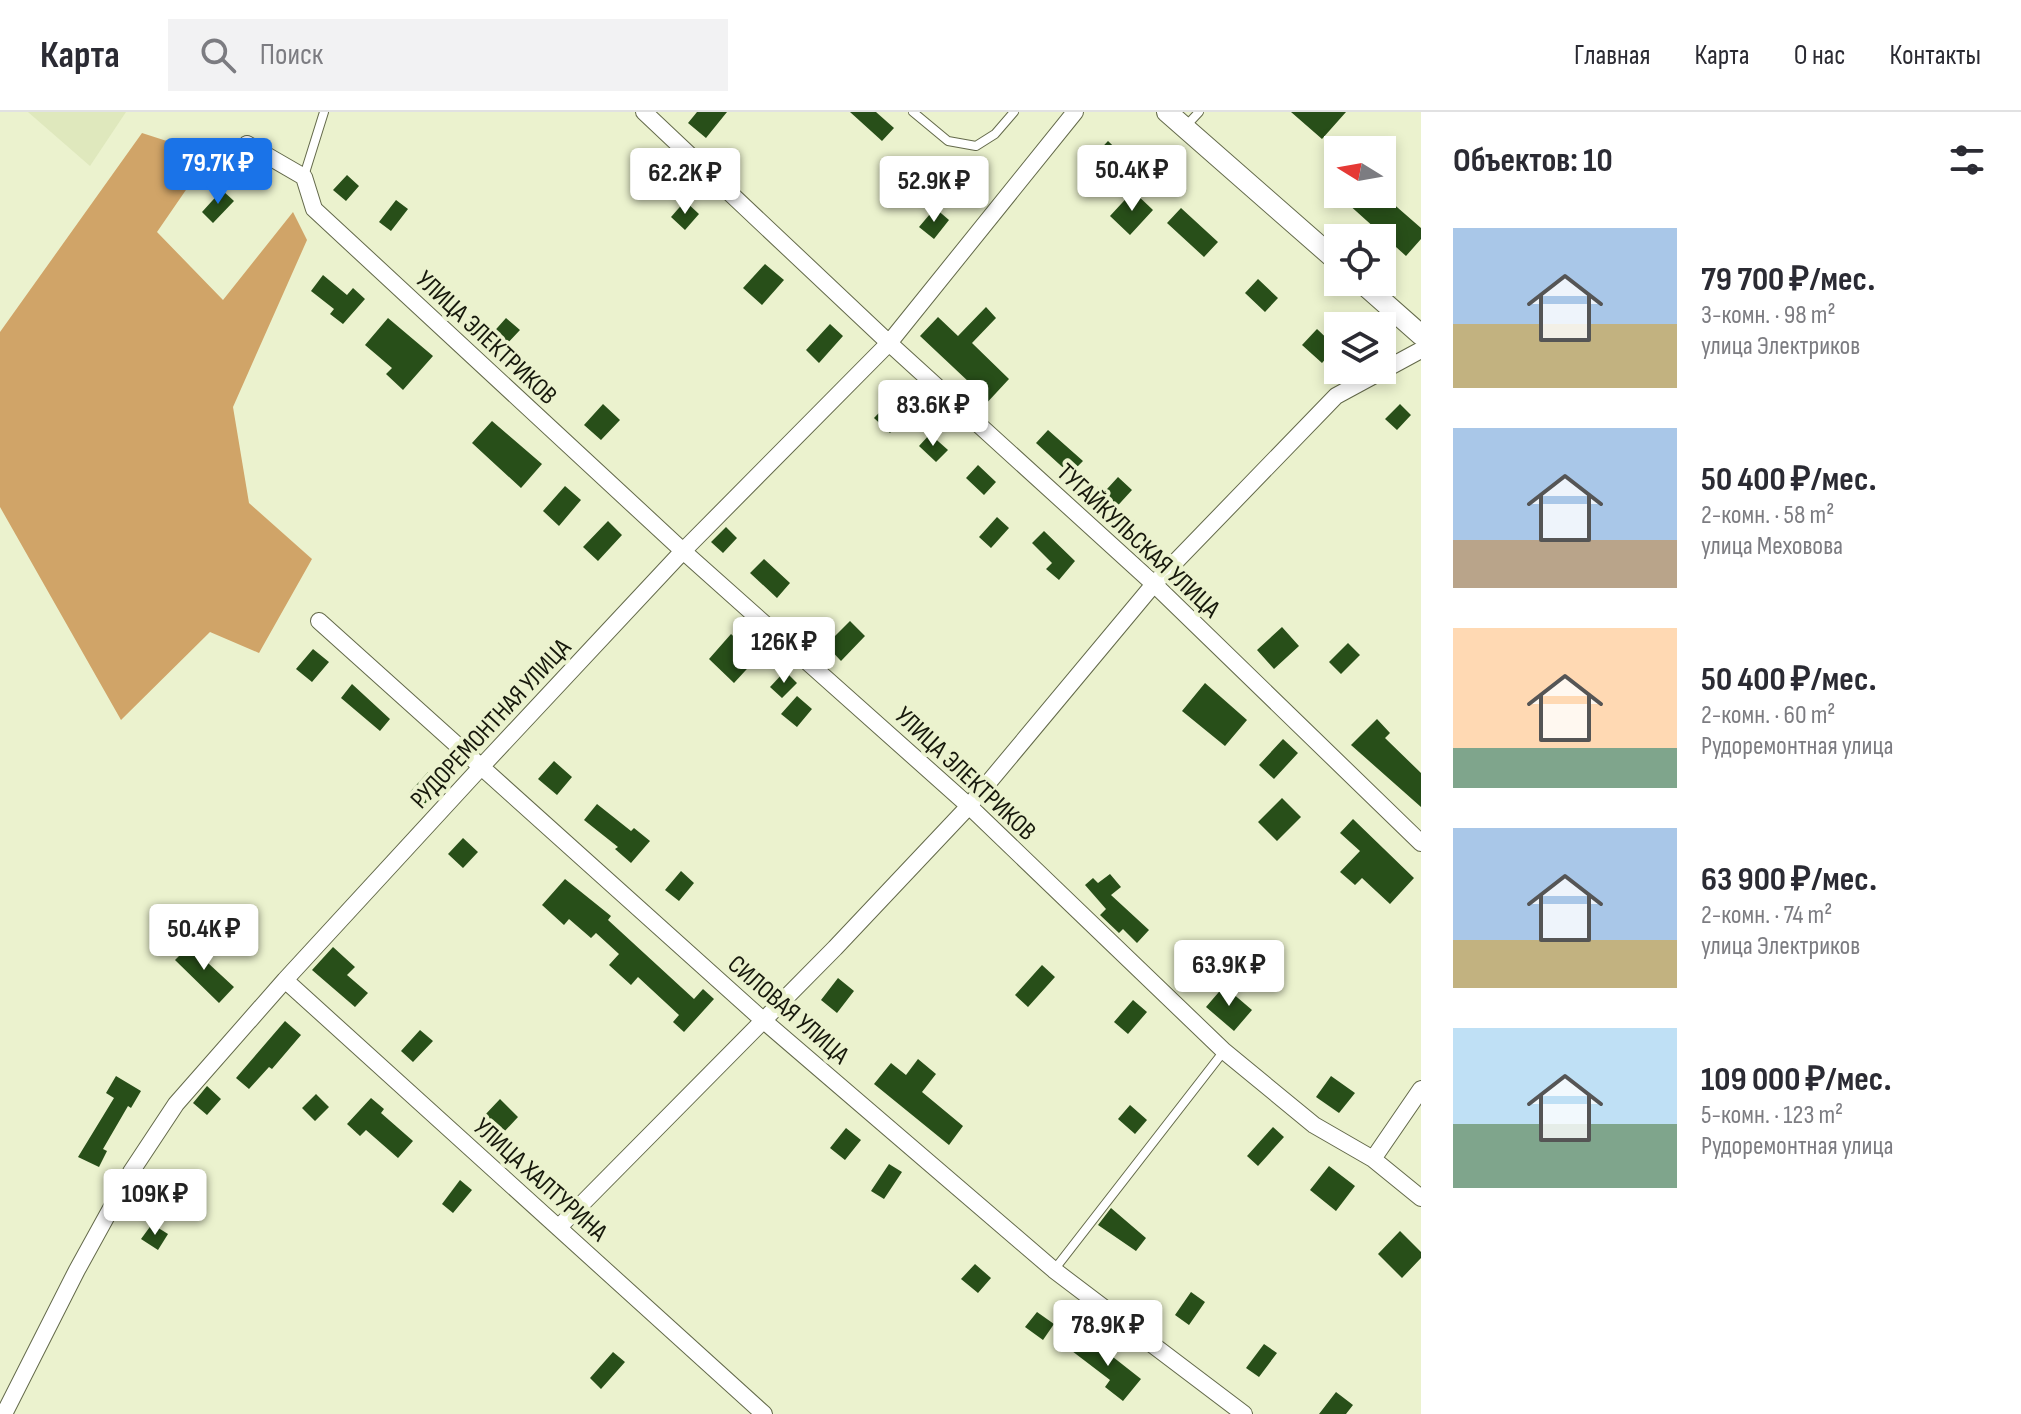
<!DOCTYPE html>
<html lang="ru">
<head>
<meta charset="utf-8">
<style>
	body { margin:0; font-family:"Sofia Sans Condensed",sans-serif; background:#f2f2f3; color:#2b2b33; height:100vh; display:flex; flex-direction:column; font-size:30px; white-space:nowrap }
	* { box-sizing:border-box; margin:0 }
	p { font-size:26px; color:#7c7c81 }
	.icon { flex:none; width:44px; height:44px; fill:none; stroke:currentColor; stroke-width:2; stroke-linecap:round; stroke-linejoin:round }
	.map { position:relative; flex:1; overflow:hidden }
	.sheet { display:flex; flex-direction:column; background:#fff; width:600px }
	.sheet>* { flex:none }
	.needle { width:52px; rotate:281deg }
	.tools { position:absolute; left:1324px; top:24px; display:grid; gap:16px }
	.tools a { display:grid; place-items:center; width:72px; height:72px; border-radius:0px; background:#fff; box-shadow:0 4px 12px #0003; font-size:40px }
	.price { position:absolute; translate:-50% -68px; padding:0 18px; border-radius:8px; background:#fff; color:#222; font-size:26px; line-height:52px; filter:drop-shadow(0 2px 4px #0008) }
	.price::after { content:''; position:absolute; left:50%; top:48px; width:24px; height:18px; margin-left:-12px; background:inherit; clip-path:polygon(0 0,100% 0,50% 100%) }
	.price.current { background:#1a73e8; color:#fff }
	ul { padding:0; list-style:none }
	li { display:flex; align-items:center; gap:24px; height:200px; padding:0 32px }
	li span { display:grid; place-items:center; flex:none; width:224px; height:160px; border-radius:0px; color:#555 }
	li>.icon { margin-inline-start:auto }
	span .icon { width:96px; height:96px; fill:#fffc; stroke-width:1 }
	li b { font-size:34px }
	h2 { display:flex; justify-content:space-between; align-items:center; height:96px; padding:0 32px; font-size:34px }
	header { display:flex; align-items:center; gap:48px; box-sizing:border-box; height:112px; padding:0 40px; background:#fff; border-bottom:2px solid #e1e1e2 }
	header strong { font-size:38px }
	nav { display:flex; gap:44px; margin-inline-start:auto; font-size:28px }
	.search { width:560px; height:72px; background:#f2f2f3; display:flex; align-items:center; gap:20px; box-sizing:border-box; padding:0 28px; border-radius:0px; color:#7c7c81; font-size:30px }
	main { display:flex; flex:1; min-height:0 }
	.map>svg:first-child { display:block }
	.built { fill:#dfe8bd }
	.forest { fill:#d0a468 }
	.building { fill:#284f19 }
	.lines { fill:none; stroke-linecap:round; stroke-linejoin:round }
	.service-casing { stroke:#63694a; stroke-width:10 }
	.minor-casing { stroke:#63694a; stroke-width:18 }
	.tertiary-casing { stroke:#63694a; stroke-width:22 }
	.service { stroke:#fff; stroke-width:8 }
	.minor { stroke:#fff; stroke-width:16 }
	.tertiary { stroke:#fff; stroke-width:20 }
	.labels { text-anchor:middle; stroke-width:8; stroke-linejoin:round; paint-order:stroke }
	.street-label { font-size:26px; fill:#17190c; stroke:#ebf2ce }
</style>
</head>
<body>
<header>
<strong>Карта</strong>
<div class="search"><svg class="icon" aria-label="search" viewBox="0 0 24 24"><circle cx="10" cy="10" r="6"/><path d="M15 15l6 6"/></svg>Поиск</div>
<nav><a>Главная</a><a>Карта</a><a>О нас</a><a>Контакты</a></nav>
</header>
<main>
<div class="map">
<svg width="1421" height="1302" viewBox="0 0 1421 1302">
	<rect width="100%" height="100%" fill="#ebf2ce"/>
	<path class="built" d="M28 0H126L90 54Z"/>
	<path class="forest" d="M142 21 210 43 157 120 223 188 293 100 307 128 233 295 249 391 312 447 259 541 210 520 121 608 0 395V220Z"/>
	<path class="building" d="M697 0H727L706 26 688 11Z
		M850 0H876L894 16 882 29Z
		M1291 0H1346L1322 27Z
		M1108 29 1136 56 1116 77 1088 50Z
		M347 63 359 74 346 89 333 78Z
		M222 78 234 89 213 111 202 100Z
		M1133 79 1153 98 1130 123 1110 104Z
		M1337 82H1382L1421 116V127L1406 144Z
		M396 88 408 97 391 119 379 110Z
		M685 89 699 102 685 118 671 105Z
		M935 96 949 108 934 127 919 115Z
		M1181 96 1218 130 1204 145 1167 111Z
		M765 152 784 168 762 193 743 176Z
		M323 163 347 183 353 176 365 187 343 212 330 202 334 197 311 179Z
		M1258 167 1278 186 1265 200 1245 181Z
		M986 195 996 206 972 231 1009 267 983 295 964 277 970 271 920 224 938 205 958 224Z
		M388 206 433 244 403 278 386 262 392 256 365 233Z
		M506 206 520 218 503 236 490 224Z
		M830 212 843 224 819 251 806 238Z
		M1317 217 1336 235 1322 251 1302 233Z
		M895 284 911 298 890 321 874 306Z
		M603 292 620 308 601 328 584 313Z
		M1400 292 1411 303 1397 318 1385 307Z
		M492 309 542 352 521 376 472 331Z
		M1048 318 1083 349 1070 362 1036 331Z
		M930 322 948 338 936 350 919 334Z
		M978 353 996 370 984 383 966 366Z
		M1086 365 1099 376 1085 392 1072 380Z
		M1118 365 1132 378 1111 401 1097 388Z
		M565 374 581 388 559 414 543 399Z
		M997 405 1009 416 991 436 979 425Z
		M608 409 622 423 598 449 583 435Z
		M726 415 737 426 723 441 711 430Z
		M1044 419 1075 449 1059 468 1046 457 1052 451 1032 431Z
		M764 447 790 471 777 486 750 461Z
		M850 509 865 524 841 549 826 533Z
		M1282 515 1299 534 1274 557 1257 538Z
		M731 522 757 546 734 571 709 547Z
		M1348 531 1360 543 1341 562 1329 550Z
		M313 537 329 550 312 570 296 557Z
		M785 559 797 571 782 586 770 575Z
		M1205 571 1247 608 1225 634 1182 599Z
		M352 572 390 607 380 619 341 586Z
		M797 584 812 597 797 615 781 602Z
		M1377 607 1390 621 1385 626 1421 661V695L1351 633Z
		M1283 627 1298 641 1274 667 1259 653Z
		M554 649 572 665 557 683 538 667Z
		M428 660 442 673 423 694 409 681Z
		M1282 686 1301 705 1277 729 1258 710Z
		M597 692 631 719 634 716 650 729 631 751 615 737 618 735 584 708Z
		M1353 707 1414 766 1390 792 1362 766 1355 773 1340 760 1360 739 1340 721Z
		M463 726 478 740 463 756 448 742Z
		M681 759 694 771 679 789 665 778Z
		M1110 762 1121 775 1111 783 1149 818 1137 831 1123 817 1119 821 1100 803 1106 797 1085 773 1093 766 1098 771Z
		M565 767 611 804 608 808 694 887 703 877 714 887 684 920 673 910 679 903 638 865 631 873 609 853 619 842 596 821 591 826 569 807 564 813 542 793Z
		M194 829 211 846 208 851 234 875 219 891 175 848Z
		M333 835 355 855 347 863 368 881 355 895 312 858Z
		M1042 853 1055 865 1028 895 1015 883Z
		M838 866 854 879 837 901 821 888Z
		M1224 874 1252 898 1234 919 1206 895Z
		M1133 888 1147 900 1128 922 1114 910Z
		M285 909 301 923 272 957 269 955 249 977 236 966Z
		M420 918 433 929 413 950 401 939Z
		M918 947 936 962 922 980 963 1014 949 1033 874 972 891 951 906 963Z
		M116 964 141 979 131 996 128 994 103 1037 107 1039 99 1055 78 1045 114 986 106 981Z
		M1331 964 1355 981 1339 1001 1316 985Z
		M207 974 221 987 207 1003 193 991Z
		M316 982 329 995 315 1009 302 996Z
		M371 986 384 997 381 1001 413 1029 398 1046 366 1018 360 1024 347 1012Z
		M500 987 518 1005 502 1022 483 1005Z
		M1130 993 1147 1008 1135 1022 1118 1007Z
		M1273 1015 1284 1025 1258 1054 1247 1044Z
		M846 1016 861 1028 845 1048 830 1036Z
		M889 1052 902 1060 884 1087 871 1079Z
		M1329 1054 1355 1074 1336 1099 1310 1078Z
		M460 1068 472 1078 453 1101 442 1092Z
		M151 1069 167 1079 158 1096 141 1086Z
		M1111 1096 1146 1126 1136 1139 1098 1113Z
		M152 1112 168 1122 158 1138 141 1127Z
		M1400 1119 1421 1140V1146L1402 1166 1378 1142Z
		M975 1152 991 1166 978 1181 961 1167Z
		M1191 1180 1205 1190 1189 1213 1175 1203Z
		M1037 1200 1054 1212 1043 1228 1025 1215Z
		M1085 1223 1141 1267 1123 1289 1105 1275 1110 1268 1072 1239Z
		M1264 1232 1277 1241 1259 1265 1246 1256Z
		M613 1240 625 1250 601 1277 590 1266Z
		M1336 1280 1353 1293 1346 1302H1319Z"/>
	<g class="lines">
		<g class="service-casing">
			<path id="service" d="M913 0 948 29 976 34 995 22 1014 0
				M1185 15 1199 0
				M304 64 324 0
				M1054 1158 1224 939"/>
		</g>
		<g class="minor-casing">
			<path id="minor" d="M644 0 889 231 1154 472 1421 731
				M247 32 304 65 314 97 683 439 969 694 1224 939 1314 1013 1373 1047 1421 1086
				M319 509 764 909 1054 1158 1244 1302
				M285 868 764 1302
				M1373 1047 1421 977
				M559 1115 835 836 969 694 1154 472 1336 284 1421 238
				M4 1302 77 1158 131 1060 176 992 285 868 482 654 683 439 889 231 1075 0"/>
		</g>
		<g class="tertiary-casing">
			<path id="tertiary" d="M1167 0 1338 150
				M1361 170 1421 223"/>
		</g>
		<use href="#service" class="service"/>
		<use href="#minor" class="minor"/>
		<use href="#tertiary" class="tertiary"/>
	</g>
	<g class="labels">
		<g class="street-label">
			<text transform="translate(487 225) rotate(43)" y="9">УЛИЦА ЭЛЕКТРИКОВ</text>
			<text transform="translate(1139 428) rotate(43)" y="9">ТУГАЙКУЛЬСКАЯ УЛИЦА</text>
			<text transform="translate(490 611) rotate(-47)" y="9">РУДОРЕМОНТНАЯ УЛИЦА</text>
			<text transform="translate(966 661) rotate(43)" y="9">УЛИЦА ЭЛЕКТРИКОВ</text>
			<text transform="translate(789 897) rotate(41)" y="9">СИЛОВАЯ УЛИЦА</text>
			<text transform="translate(541 1067) rotate(42)" y="9">УЛИЦА ХАЛТУРИНА</text>
		</g>
	</g>
</svg>
<div class="tools">
<a><svg class="needle" viewBox="-14 -14 28 28"><path d="M0-13l5 13h-10z" fill="#e53935"/><path d="M0 13l5-13h-10z" fill="#7c7c81"/></svg></a>
<a><svg class="icon" aria-label="locate" viewBox="0 0 24 24"><circle cx="12" cy="12" r="6"/><path d="M12 2v4M12 18v4M2 12h4M18 12h4"/></svg></a>
<a><svg class="icon" aria-label="layers" viewBox="0 0 24 24"><path d="M12 4l9 5-9 5-9-5zM3 14l9 5 9-5"/></svg></a>
</div>
<b class="price current" style="left:218px;top:94px">79.7K ₽</b>
<b class="price" style="left:1132px;top:101px">50.4K ₽</b>
<b class="price" style="left:685px;top:104px">62.2K ₽</b>
<b class="price" style="left:934px;top:112px">52.9K ₽</b>
<b class="price" style="left:933px;top:336px">83.6K ₽</b>
<b class="price" style="left:784px;top:573px">126K ₽</b>
<b class="price" style="left:204px;top:860px">50.4K ₽</b>
<b class="price" style="left:1229px;top:896px">63.9K ₽</b>
<b class="price" style="left:155px;top:1125px">109K ₽</b>
<b class="price" style="left:1108px;top:1256px">78.9K ₽</b>
</div>
<section class="sheet">
<h2>Объектов: 10<svg class="icon" aria-label="filters" viewBox="0 0 24 24"><path d="M4 7h16M4 17h16"/><circle cx="9" cy="7" r="2"/><circle cx="15" cy="17" r="2"/></svg></h2>
<ul>
<li><span style="background:linear-gradient(#a9c7e8 60%,#c2b280 0)"><svg class="icon" aria-label="home" viewBox="0 0 24 24"><path d="M3 11l9-7 9 7M6 9v11h12V9"/></svg></span><div><b>79 700 ₽/мес.</b><p>3-комн. · 98 m²</p><p>улица Электриков</p></div></li>
<li><span style="background:linear-gradient(#a9c7e8 70%,#b9a48a 0)"><svg class="icon" aria-label="home" viewBox="0 0 24 24"><path d="M3 11l9-7 9 7M6 9v11h12V9"/></svg></span><div><b>50 400 ₽/мес.</b><p>2-комн. · 58 m²</p><p>улица Меховова</p></div></li>
<li><span style="background:linear-gradient(#ffd9b3 75%,#7fa58c 0)"><svg class="icon" aria-label="home" viewBox="0 0 24 24"><path d="M3 11l9-7 9 7M6 9v11h12V9"/></svg></span><div><b>50 400 ₽/мес.</b><p>2-комн. · 60 m²</p><p>Рудоремонтная улица</p></div></li>
<li><span style="background:linear-gradient(#a9c7e8 70%,#c2b280 0)"><svg class="icon" aria-label="home" viewBox="0 0 24 24"><path d="M3 11l9-7 9 7M6 9v11h12V9"/></svg></span><div><b>63 900 ₽/мес.</b><p>2-комн. · 74 m²</p><p>улица Электриков</p></div></li>
<li><span style="background:linear-gradient(#bfe0f5 60%,#7fa58c 0)"><svg class="icon" aria-label="home" viewBox="0 0 24 24"><path d="M3 11l9-7 9 7M6 9v11h12V9"/></svg></span><div><b>109 000 ₽/мес.</b><p>5-комн. · 123 m²</p><p>Рудоремонтная улица</p></div></li>
</ul>
</section>
</main>
</body>
</html>
